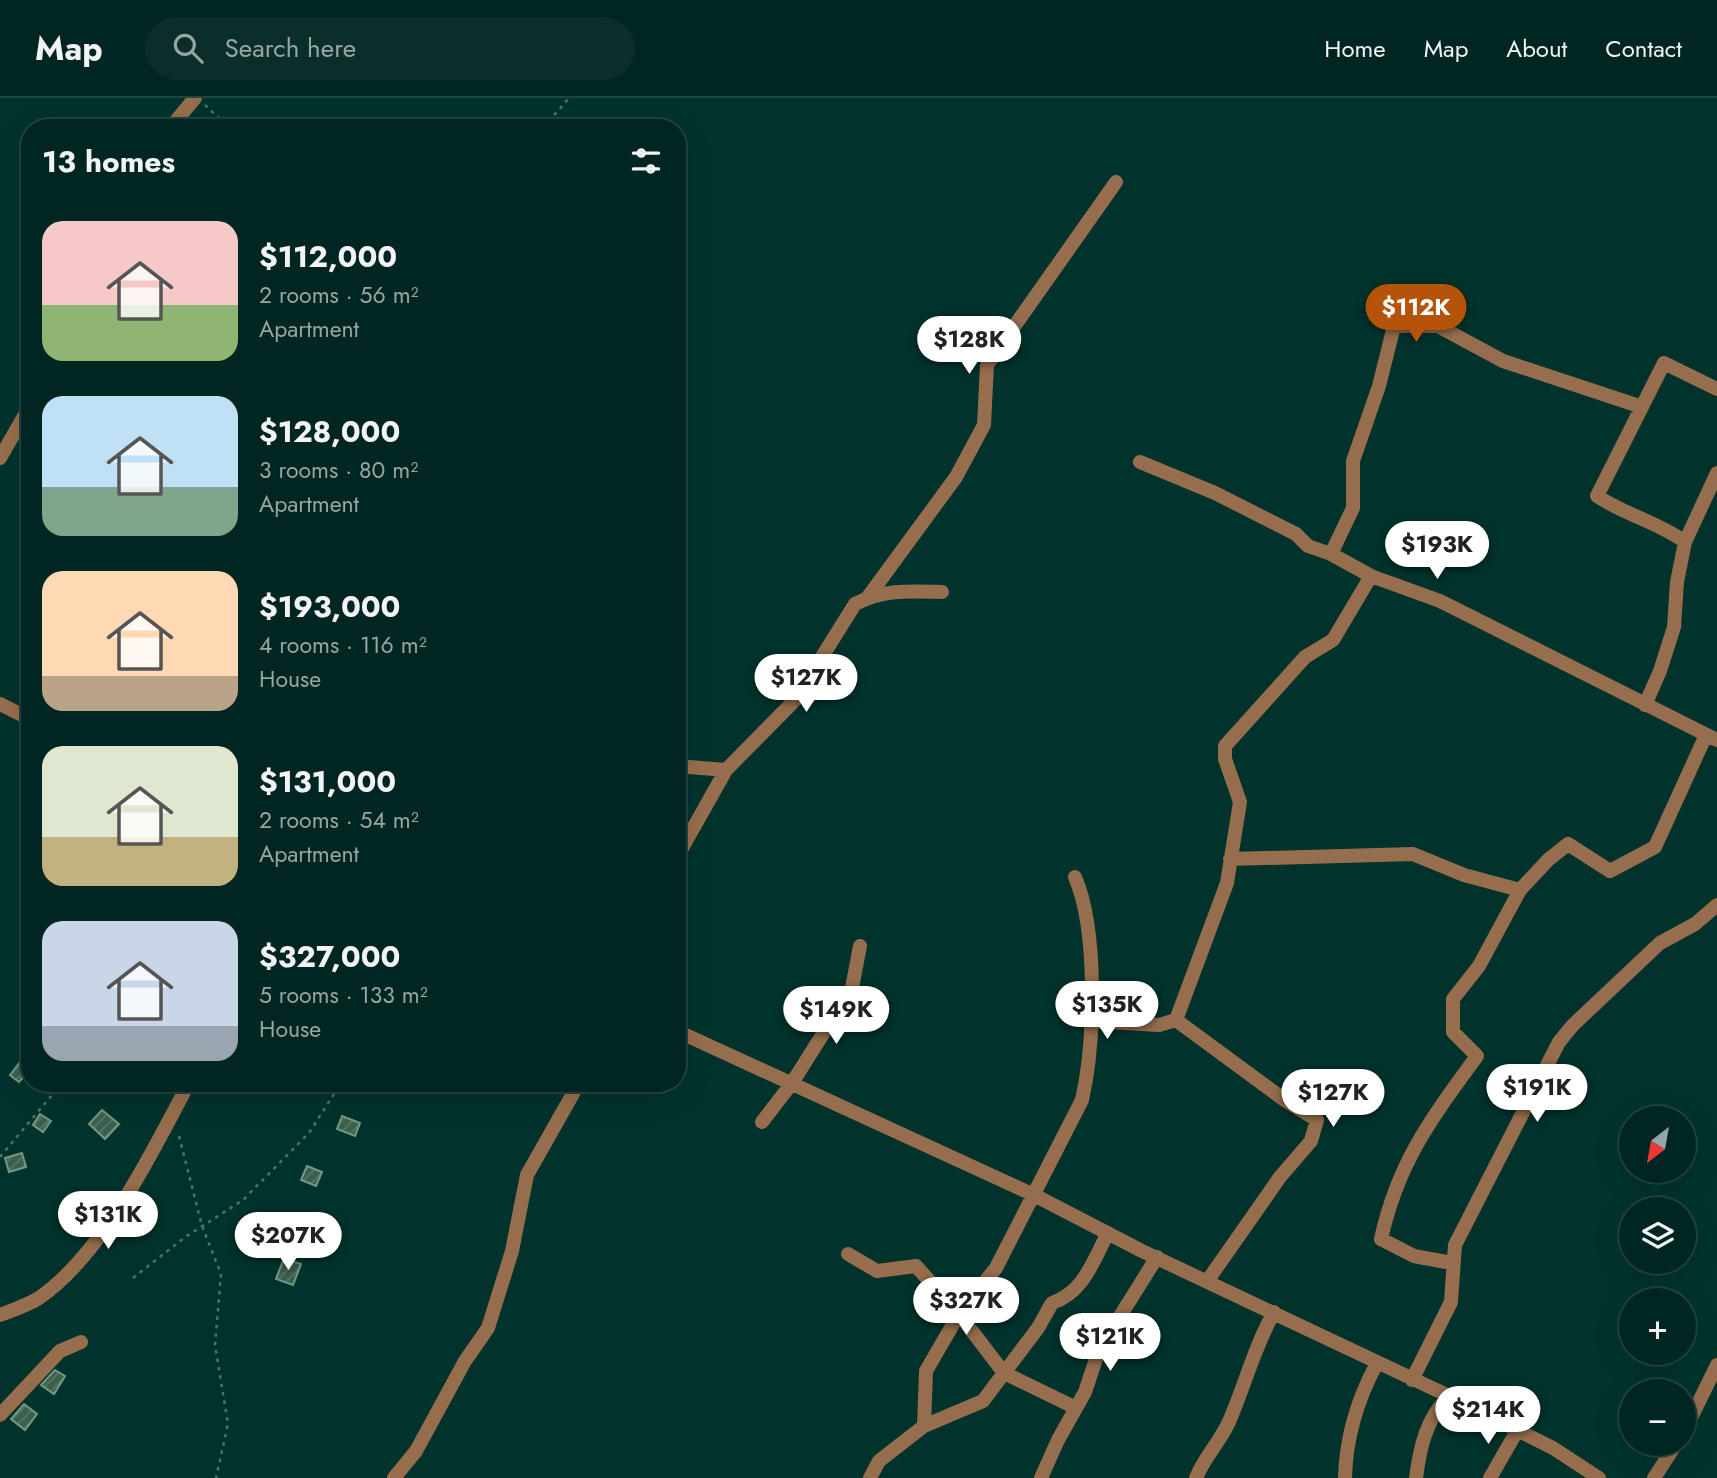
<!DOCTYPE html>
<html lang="en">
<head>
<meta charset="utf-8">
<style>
	body { margin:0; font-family:Jost,sans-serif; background:#0b2e2a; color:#f1f3f6; height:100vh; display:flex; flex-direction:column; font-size:26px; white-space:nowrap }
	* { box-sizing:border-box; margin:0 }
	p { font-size:23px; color:#96a5a5 }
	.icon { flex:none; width:38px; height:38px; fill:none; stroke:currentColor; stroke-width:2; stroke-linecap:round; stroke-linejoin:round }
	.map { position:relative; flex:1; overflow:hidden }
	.drawer { position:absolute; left:21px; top:21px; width:665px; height:973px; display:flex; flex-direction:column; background:#012621; border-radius:28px; box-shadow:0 7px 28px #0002,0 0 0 2px #23433f }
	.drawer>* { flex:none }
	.needle { width:46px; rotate:211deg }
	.controls { position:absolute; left:1619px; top:1008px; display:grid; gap:14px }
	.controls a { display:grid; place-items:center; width:77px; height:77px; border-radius:50%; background:#012621; box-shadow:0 7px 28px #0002,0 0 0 2px #23433f; font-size:35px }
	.price { position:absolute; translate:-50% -60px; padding:0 16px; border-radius:24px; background:#fff; color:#222; font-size:23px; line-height:46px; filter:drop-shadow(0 2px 4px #0008) }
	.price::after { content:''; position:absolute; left:50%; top:42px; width:21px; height:16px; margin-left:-10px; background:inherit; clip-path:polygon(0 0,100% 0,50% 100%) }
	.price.on { background:#b45309; color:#fff }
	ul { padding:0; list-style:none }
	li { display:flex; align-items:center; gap:21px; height:175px; padding:0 21px }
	li span { display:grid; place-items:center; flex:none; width:196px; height:140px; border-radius:21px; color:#555 }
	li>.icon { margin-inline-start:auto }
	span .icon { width:84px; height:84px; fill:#fffc; stroke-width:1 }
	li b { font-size:30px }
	h2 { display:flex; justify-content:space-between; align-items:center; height:84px; padding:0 21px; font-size:30px }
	header { display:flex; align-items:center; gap:42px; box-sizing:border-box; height:98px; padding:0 35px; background:#012621; border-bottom:2px solid #23433f }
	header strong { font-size:33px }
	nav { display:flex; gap:38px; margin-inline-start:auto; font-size:24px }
	.search { width:490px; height:63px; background:#0b2e2a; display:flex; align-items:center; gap:18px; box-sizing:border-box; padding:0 24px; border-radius:38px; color:#96a5a5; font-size:26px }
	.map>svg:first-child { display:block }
	.building { fill:url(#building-hatch); stroke:#739984; stroke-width:2 }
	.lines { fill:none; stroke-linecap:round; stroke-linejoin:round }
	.path { stroke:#4c746e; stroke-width:2.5; stroke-dasharray:3.5 5; stroke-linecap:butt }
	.minor { stroke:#976e4d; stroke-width:14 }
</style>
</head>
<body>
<header>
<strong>Map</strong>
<div class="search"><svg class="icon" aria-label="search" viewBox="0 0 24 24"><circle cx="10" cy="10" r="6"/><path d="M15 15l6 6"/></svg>Search here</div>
<nav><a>Home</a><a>Map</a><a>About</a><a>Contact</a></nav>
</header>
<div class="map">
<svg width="1717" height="1380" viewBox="0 0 1717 1380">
	<defs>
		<pattern id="building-hatch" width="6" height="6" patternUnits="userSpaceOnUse" patternTransform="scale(1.75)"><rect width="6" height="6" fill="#3c5f4c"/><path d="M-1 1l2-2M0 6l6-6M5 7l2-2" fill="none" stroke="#577565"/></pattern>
	</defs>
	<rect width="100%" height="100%" fill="#01332c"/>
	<path class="building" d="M20 964 30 971 19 984 10 977Z
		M102 1012 119 1026 105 1041 89 1026Z
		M40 1016 51 1023 43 1034 33 1027Z
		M342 1018 360 1025 355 1038 337 1031Z
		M22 1055 26 1069 9 1074 5 1060Z
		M307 1068 322 1074 316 1088 301 1082Z
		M284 1160 301 1166 293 1187 276 1181Z
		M55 1272 65 1278 54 1296 41 1287Z
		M24 1306 37 1316 25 1332 11 1321Z"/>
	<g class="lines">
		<path class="path" d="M205 7 230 30
			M543 30 569 0
			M163 985 169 995
			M179 1038 202 1128 221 1176 215 1247 228 1326 216 1380
			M0 1059 62 985
			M133 1180 184 1140 243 1102 309 1035 341 985"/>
		<path class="minor" d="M170 30 195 0
			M0 360 30 308
			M1140 364 1215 395 1296 436 1308 448 1331 456 1371 478 1440 503 1717 642
			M1685 444C1658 424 1625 417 1597 398L1664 265 1717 291
			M1331 456 1353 410V363L1379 288 1394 228H1438L1503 263 1642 309
			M868 499 956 379 984 327 987 267 1116 84
			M0 606 30 621
			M1645 607 1660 573 1674 529 1677 484 1685 444 1717 375
			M677 668 726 672
			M677 759 726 672 795 602 855 506C883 491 911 493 942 494
			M1230 761 1413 756 1464 777 1520 792 1548 762 1568 746 1610 773 1655 749 1706 637
			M1075 779C1098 832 1095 945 1082 1002L996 1170 959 1216 1004 1275 1038 1230 1052 1205C1084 1194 1093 1163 1108 1135
			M1176 922 1286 1003 1317 1022 1311 1043 1280 1079 1208 1182
			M1089 923 1159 927 1176 922 1227 785 1240 704 1225 661V648L1305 559 1333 542 1371 478
			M677 933 1034 1097 1142 1153 1449 1298 1553 1350 1599 1380
			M762 1024 792 985 852 890 860 848
			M848 1156 877 1173 916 1168 959 1216 926 1273 924 1328 879 1363 870 1380
			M1452 1165 1414 1158 1381 1141C1398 1064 1431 1021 1477 958L1453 934V901L1479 868 1520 792
			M0 1217C13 1212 28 1207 39 1200 105 1154 151 1055 189 985
			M1412 1282 1451 1204 1455 1147 1559 944 1573 927 1660 845 1695 826 1717 807
			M0 1317 60 1253 81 1244
			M924 1328 983 1303 1004 1275 1076 1310
			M1684 1334 1717 1267
			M394 1380 416 1353 465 1263 488 1230 512 1153 527 1077 579 985
			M1041 1380 1058 1342 1085 1294 1099 1252 1157 1159
			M1196 1380C1205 1357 1223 1341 1231 1319 1246 1283 1255 1248 1274 1214
			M1345 1380C1346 1338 1357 1302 1377 1265
			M1416 1380C1420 1349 1426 1321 1449 1298
			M1490 1380 1517 1333
			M1654 1380 1676 1346"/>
	</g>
</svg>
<div class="controls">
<a><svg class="needle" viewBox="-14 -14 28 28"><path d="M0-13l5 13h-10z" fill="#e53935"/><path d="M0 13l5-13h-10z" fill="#96a5a5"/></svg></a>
<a><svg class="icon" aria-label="layers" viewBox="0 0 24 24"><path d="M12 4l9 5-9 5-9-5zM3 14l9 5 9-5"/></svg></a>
<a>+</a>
<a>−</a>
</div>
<b class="price on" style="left:1416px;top:246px">$112K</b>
<b class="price" style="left:969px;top:278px">$128K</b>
<b class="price" style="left:1437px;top:483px">$193K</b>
<b class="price" style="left:806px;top:616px">$127K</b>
<b class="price" style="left:1107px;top:943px">$135K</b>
<b class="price" style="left:836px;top:948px">$149K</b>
<b class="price" style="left:1537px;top:1026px">$191K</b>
<b class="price" style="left:1333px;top:1031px">$127K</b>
<b class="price" style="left:108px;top:1153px">$131K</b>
<b class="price" style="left:288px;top:1174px">$207K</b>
<b class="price" style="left:966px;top:1239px">$327K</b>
<b class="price" style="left:1110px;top:1275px">$121K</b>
<b class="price" style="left:1488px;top:1348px">$214K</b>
<section class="drawer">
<h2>13 homes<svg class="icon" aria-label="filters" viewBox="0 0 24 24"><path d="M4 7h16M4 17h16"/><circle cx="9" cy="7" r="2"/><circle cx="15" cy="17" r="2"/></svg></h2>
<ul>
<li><span style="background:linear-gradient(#f6c9c9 60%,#8fb573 0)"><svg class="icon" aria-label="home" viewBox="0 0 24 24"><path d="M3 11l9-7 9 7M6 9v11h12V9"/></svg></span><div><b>$112,000</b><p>2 rooms · 56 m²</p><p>Apartment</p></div></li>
<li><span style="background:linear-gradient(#bfe0f5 65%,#7fa58c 0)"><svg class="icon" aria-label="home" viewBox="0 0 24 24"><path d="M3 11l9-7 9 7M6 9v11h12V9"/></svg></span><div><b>$128,000</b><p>3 rooms · 80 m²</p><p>Apartment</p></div></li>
<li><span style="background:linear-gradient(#ffd9b3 75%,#b9a48a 0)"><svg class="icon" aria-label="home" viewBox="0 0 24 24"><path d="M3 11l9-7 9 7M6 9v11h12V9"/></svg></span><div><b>$193,000</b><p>4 rooms · 116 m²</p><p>House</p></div></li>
<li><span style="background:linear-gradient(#dfe7d0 65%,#c2b280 0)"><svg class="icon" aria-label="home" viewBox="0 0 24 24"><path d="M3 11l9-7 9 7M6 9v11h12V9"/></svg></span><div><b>$131,000</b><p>2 rooms · 54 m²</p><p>Apartment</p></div></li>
<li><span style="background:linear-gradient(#c9d6e8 75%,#9aa5b1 0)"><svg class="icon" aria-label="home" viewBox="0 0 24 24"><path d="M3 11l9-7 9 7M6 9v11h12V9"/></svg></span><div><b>$327,000</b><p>5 rooms · 133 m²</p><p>House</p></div></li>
</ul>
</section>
</div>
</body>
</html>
